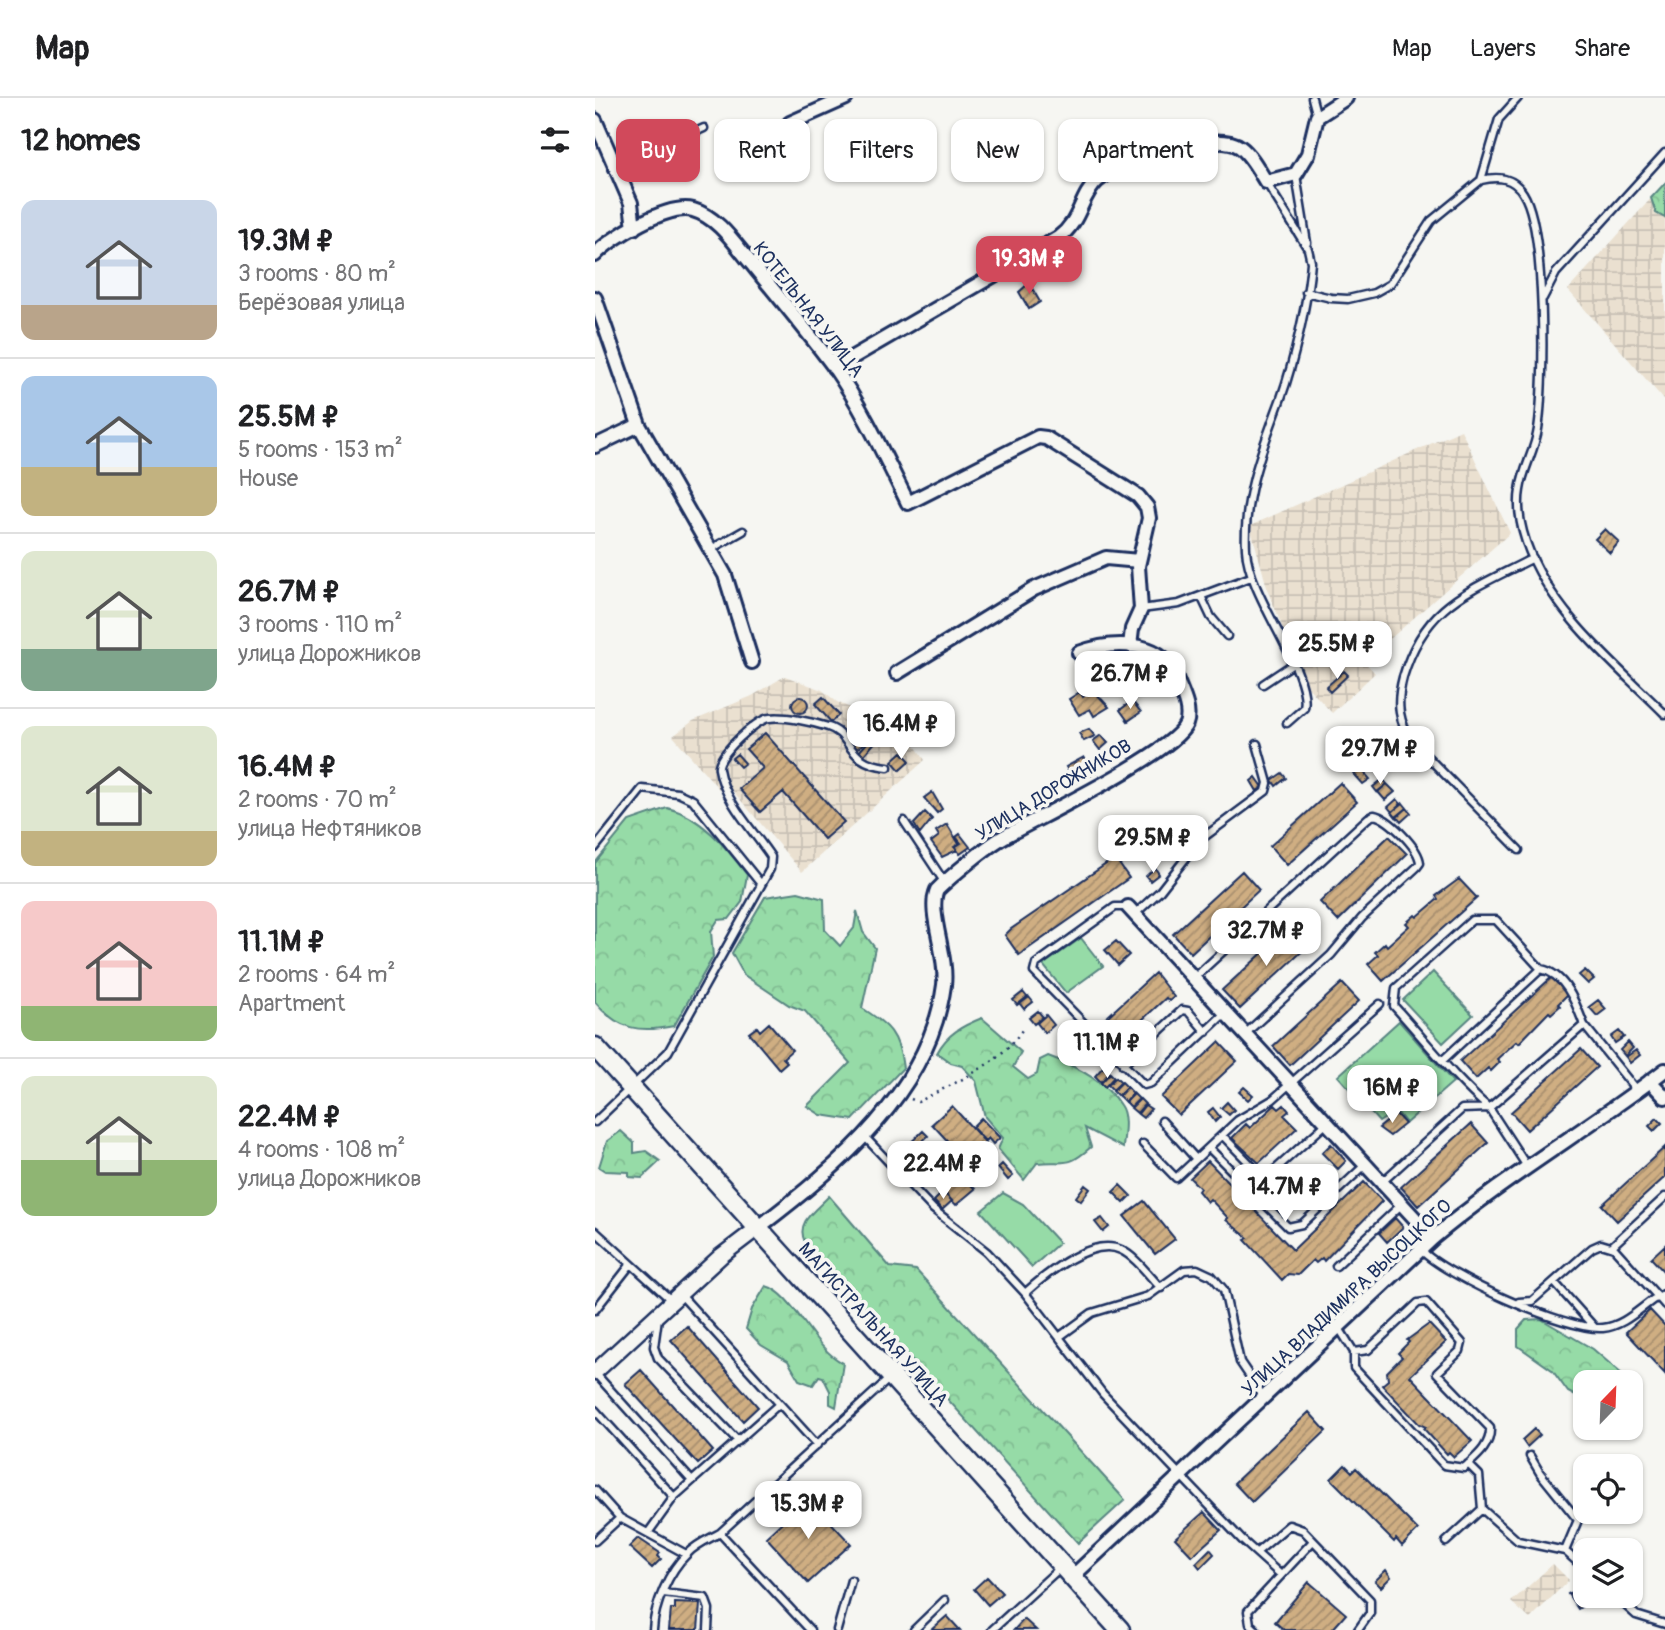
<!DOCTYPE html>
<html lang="en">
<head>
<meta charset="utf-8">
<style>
	body { margin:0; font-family:Pangolin,sans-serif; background:#f2f2f2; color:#202124; height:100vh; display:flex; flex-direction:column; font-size:26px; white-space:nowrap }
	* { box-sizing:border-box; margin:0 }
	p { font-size:23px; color:#757577 }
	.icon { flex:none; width:38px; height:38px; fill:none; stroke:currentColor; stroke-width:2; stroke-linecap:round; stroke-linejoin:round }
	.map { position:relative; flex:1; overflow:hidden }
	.sheet { display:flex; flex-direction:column; background:#fff; width:595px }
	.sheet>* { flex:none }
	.guide { position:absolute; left:21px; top:21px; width:665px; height:63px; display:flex; gap:14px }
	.needle { width:46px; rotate:23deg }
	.controls { position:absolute; left:978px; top:1272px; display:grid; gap:14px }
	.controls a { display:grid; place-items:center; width:70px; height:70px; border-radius:14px; background:#fff; box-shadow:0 2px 5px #0004; font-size:35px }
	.price { position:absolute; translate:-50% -60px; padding:0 16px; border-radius:14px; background:#fff; color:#222; font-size:23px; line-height:46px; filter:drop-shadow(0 2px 4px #0008) }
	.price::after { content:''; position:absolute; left:50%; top:42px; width:21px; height:16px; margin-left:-10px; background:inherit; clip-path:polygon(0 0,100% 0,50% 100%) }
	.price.active { background:#d1495b; color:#fff }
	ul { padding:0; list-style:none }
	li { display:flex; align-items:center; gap:21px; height:175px; padding:0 21px }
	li+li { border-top:2px solid #e0e0e0 }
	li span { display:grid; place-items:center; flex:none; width:196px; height:140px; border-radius:14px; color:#555 }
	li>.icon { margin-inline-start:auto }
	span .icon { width:84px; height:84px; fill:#fffc; stroke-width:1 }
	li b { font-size:30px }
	h2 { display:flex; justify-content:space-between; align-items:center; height:84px; padding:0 21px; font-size:30px }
	.chip { padding:0 24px; border-radius:14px; background:#fff; box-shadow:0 2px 5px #0004; font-size:24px; line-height:63px }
	.chip.active { background:#d1495b; color:#fff }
	header { display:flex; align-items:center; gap:42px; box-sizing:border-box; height:98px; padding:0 35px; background:#fff; border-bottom:2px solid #e0e0e0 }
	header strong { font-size:33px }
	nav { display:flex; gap:38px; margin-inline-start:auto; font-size:24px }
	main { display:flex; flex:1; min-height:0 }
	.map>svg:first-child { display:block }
	.industrial { fill:url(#industrial-grid) }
	.forest { fill:url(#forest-crowns); stroke:#588582; stroke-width:2 }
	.park { fill:#96dba7; stroke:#588582; stroke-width:2 }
	.building { fill:url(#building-hatch); stroke:#1b2f5e; stroke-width:2 }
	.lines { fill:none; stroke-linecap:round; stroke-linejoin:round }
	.service-casing { stroke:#1b2f5e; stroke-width:11 }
	.minor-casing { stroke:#1b2f5e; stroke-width:18 }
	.tertiary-casing { stroke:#1b2f5e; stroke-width:19 }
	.secondary-casing { stroke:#1b2f5e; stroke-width:23 }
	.path { stroke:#1b2f5e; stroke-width:2.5; stroke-dasharray:2 5; stroke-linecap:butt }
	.service { stroke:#f6f6f2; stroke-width:6 }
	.minor { stroke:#f6f6f2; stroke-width:12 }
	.tertiary { stroke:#f6f6f2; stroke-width:14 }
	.secondary { stroke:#f6f6f2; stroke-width:18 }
	.labels { text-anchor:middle; stroke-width:7; stroke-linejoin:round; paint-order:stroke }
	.street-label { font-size:19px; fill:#1b2f5e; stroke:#f6f6f2 }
</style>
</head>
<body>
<header>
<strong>Map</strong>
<nav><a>Map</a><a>Layers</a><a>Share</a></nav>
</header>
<main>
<section class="sheet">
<h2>12 homes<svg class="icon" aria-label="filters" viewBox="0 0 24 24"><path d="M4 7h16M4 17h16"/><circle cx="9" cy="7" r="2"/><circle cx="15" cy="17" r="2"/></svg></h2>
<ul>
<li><span style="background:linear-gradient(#c9d6e8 75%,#b9a48a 0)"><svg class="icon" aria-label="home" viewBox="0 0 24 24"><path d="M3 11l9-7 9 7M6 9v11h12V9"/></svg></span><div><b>19.3M ₽</b><p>3 rooms · 80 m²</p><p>Берёзовая улица</p></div></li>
<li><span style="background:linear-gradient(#a9c7e8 65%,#c2b280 0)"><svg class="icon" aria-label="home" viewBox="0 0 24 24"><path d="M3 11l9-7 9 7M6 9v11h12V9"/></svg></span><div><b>25.5M ₽</b><p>5 rooms · 153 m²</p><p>House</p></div></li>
<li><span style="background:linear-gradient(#dfe7d0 70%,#7fa58c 0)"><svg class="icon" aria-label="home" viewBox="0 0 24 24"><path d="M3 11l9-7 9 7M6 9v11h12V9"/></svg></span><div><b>26.7M ₽</b><p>3 rooms · 110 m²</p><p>улица Дорожников</p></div></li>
<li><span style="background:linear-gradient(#dfe7d0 75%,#c2b280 0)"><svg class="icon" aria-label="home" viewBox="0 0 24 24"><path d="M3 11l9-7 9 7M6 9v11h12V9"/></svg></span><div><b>16.4M ₽</b><p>2 rooms · 70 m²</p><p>улица Нефтяников</p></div></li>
<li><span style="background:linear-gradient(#f6c9c9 75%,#8fb573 0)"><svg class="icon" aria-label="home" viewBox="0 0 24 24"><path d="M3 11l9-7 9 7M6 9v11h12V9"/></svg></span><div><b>11.1M ₽</b><p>2 rooms · 64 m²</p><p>Apartment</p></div></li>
<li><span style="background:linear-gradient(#dfe7d0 60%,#8fb573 0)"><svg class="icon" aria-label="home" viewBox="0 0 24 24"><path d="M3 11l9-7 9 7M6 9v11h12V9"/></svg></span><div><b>22.4M ₽</b><p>4 rooms · 108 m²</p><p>улица Дорожников</p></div></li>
</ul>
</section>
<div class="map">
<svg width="1070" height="1532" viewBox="0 0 1070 1532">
	<defs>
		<pattern id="industrial-grid" width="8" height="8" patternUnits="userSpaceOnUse" patternTransform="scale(1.75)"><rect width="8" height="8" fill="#eae0d0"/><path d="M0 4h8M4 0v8" fill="none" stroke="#c8c0b5"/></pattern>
		<pattern id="forest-crowns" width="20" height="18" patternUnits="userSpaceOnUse" patternTransform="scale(1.75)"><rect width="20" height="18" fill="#96dba7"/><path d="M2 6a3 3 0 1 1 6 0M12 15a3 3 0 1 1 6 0" fill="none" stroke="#81bc92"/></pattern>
		<pattern id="building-hatch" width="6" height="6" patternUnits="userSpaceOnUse" patternTransform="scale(1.75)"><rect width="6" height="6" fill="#cfae82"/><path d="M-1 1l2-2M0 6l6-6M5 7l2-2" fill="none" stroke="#a78e6e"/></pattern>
	</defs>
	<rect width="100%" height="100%" fill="#f6f6f2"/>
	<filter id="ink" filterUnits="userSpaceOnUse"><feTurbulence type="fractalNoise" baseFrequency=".0143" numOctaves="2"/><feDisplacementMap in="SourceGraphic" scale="14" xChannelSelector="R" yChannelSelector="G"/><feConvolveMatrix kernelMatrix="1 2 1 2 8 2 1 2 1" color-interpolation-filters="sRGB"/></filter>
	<g filter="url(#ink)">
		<path class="industrial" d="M1070 85V303L973 192Z
			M866 332 915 435 787 548 773 528 753 546 780 575 737 615 710 586 673 493 655 428Z
			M190 578 227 592 242 604 311 635 330 662 207 774 137 692 130 698 78 638 98 623 157 598Z
			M958 1466 974 1482 935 1521 916 1504Z"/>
		<path class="forest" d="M1070 85V120L1061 115 1056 100Z
			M72 710C106 718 131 749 152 777L147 804 134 821 123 822 116 833 118 859 79 928C45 935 23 932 0 904V765L34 723Z
			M203 794 229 801 230 832 245 848 259 830 262 813 268 834 280 850 267 910C294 927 304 936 308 970L258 1022 226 1017 212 1008 255 965 210 913 194 907 149 877 137 855 170 799Z
			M387 920 426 954 418 969 433 981 442 976 445 962 453 958C478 967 510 983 525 1007 533 1018 529 1037 528 1050L490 1030 496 1049C471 1071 472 1062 442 1065L429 1082 403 1051 408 1040 390 1019 381 983 367 968 356 965 342 955C352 936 367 928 387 920Z
			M26 1033 39 1045V1055L51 1053 65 1063 47 1080 34 1079V1074L10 1073 4 1069 12 1043Z
			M234 1098 295 1169 321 1172 530 1402 483 1445 210 1144C200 1124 221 1112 234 1098Z
			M171 1188C199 1195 216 1249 248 1265L241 1309 235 1306V1293L228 1279 224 1278 218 1287 204 1282 193 1263 166 1247 151 1231 157 1211Z
			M946 1221 998 1251 1028 1277 1025 1284H990V1303L973 1294 957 1272 923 1248V1231L931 1222Z"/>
		<path class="park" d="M486 840 508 868 471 895 448 867Z
			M838 874 878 917 848 945 808 902Z
			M804 923 858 984 811 1025 801 1013 784 1024 743 978Z
			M408 1095 428 1106 464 1145 437 1169 386 1113Z"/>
		<path class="building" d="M469 150 483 173 469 182 458 157Z
			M434 185 445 204 434 211 424 194Z
			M1010 431 1024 444 1015 455 1000 441Z
			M771 544 783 556 774 564 763 552Z
			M546 555 556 571 543 579 533 563Z
			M749 573 753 577 735 594 731 589Z
			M498 592 514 609 499 618 495 611 484 617 474 601 485 594 488 599Z
			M197 607a8 8 0 1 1 16 0a8 8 0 1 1-16 0Z
			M228 599 244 617 236 624 220 606Z
			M537 603 546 614 533 623 525 612Z
			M257 628 270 644 261 652 248 636Z
			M286 629 290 633 268 658 264 654Z
			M494 631 500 638 489 643 484 635Z
			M170 635 249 724 229 741 188 694 165 714 144 691 168 670 151 651Z
			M506 637 513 645 505 652 498 643Z
			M307 654 315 663 305 672 297 663Z
			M142 656 150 665 145 669 137 660Z
			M489 659 500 675 480 685 471 669Z
			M766 671 775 681 768 686 759 676Z
			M687 675 691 680 681 688 677 682Z
			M661 679 668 689 662 693 656 683Z
			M788 681 792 686 782 694 778 689Z
			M745 685 762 704 692 767 675 748Z
			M792 686 800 694 790 702 783 694Z
			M337 694 347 711 342 715 329 700Z
			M802 701 806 706 797 714 793 709Z
			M808 705 812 710 801 719 797 714Z
			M812 710 816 715 806 724 802 719Z
			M330 714 337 721 325 736 319 726Z
			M352 726 364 746 359 749 362 752 347 759 336 744 344 738 341 733Z
			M365 736 375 749 365 756 360 749 366 745 361 739Z
			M794 738 812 756 743 823 725 804Z
			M520 760 534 780 424 857 410 837 416 831Z
			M560 770 564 776 555 783 551 778Z
			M647 773 664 792 596 855 578 836Z
			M864 781 882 800 788 883 773 866 783 857 780 854 790 845 792 848 814 828 811 825 820 817 822 819 843 801 841 798Z
			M697 828 714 847 645 911 627 892Z
			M521 843 534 857 523 867 510 852Z
			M990 872 999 881 993 886 984 877Z
			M560 875 579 899 574 903 571 900 524 943 526 946 522 950 518 949 500 930Z
			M957 879 973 896 963 906 965 908 956 916 954 914 924 945 922 943 902 961 905 964 896 973 893 970 881 981 865 963Z
			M747 885 764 903 695 967 678 948Z
			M428 894 432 899 422 907 418 902Z
			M434 899 438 904 429 911 425 906Z
			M1003 902 1011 911 1002 918 994 909Z
			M443 913 448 919 439 926 434 920Z
			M451 917 459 927 450 935 442 925Z
			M174 925 197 952 188 960 192 964 184 971 154 935 162 929 165 933Z
			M1024 933 1029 939 1020 945 1016 939Z
			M624 944 642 963 584 1017 566 999Z
			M1033 944 1038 950 1030 958 1025 952Z
			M986 951 1002 969 932 1032 916 1014Z
			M1041 952 1045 957 1035 965 1031 959Z
			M508 969 514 975 506 984 500 978Z
			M515 975 519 979 510 989 506 985Z
			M521 979 526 984 518 992 513 987Z
			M527 984 532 989 523 998 518 993Z
			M532 989 538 995 530 1004 524 998Z
			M649 989 658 997 653 1002 644 994Z
			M539 996 544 1001 536 1009 531 1004Z
			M545 1001 550 1006 542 1015 536 1010Z
			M632 1004 639 1012 634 1017 626 1010Z
			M550 1007 556 1011 548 1020 543 1016Z
			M680 1007 684 1011 689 1007 694 1013 689 1017 702 1030 664 1065 637 1040 651 1026 655 1030Z
			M357 1008 390 1044 381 1053 396 1069 376 1087 380 1091 361 1107 345 1090 364 1073 350 1058 359 1050 337 1026Z
			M618 1010 625 1019 620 1024 613 1014Z
			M801 1016 810 1026 795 1038 784 1030Z
			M386 1020 405 1040 398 1046 393 1040 390 1043 377 1029Z
			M1062 1020 1067 1025 1059 1033 1054 1028Z
			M876 1026 893 1045 823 1108 806 1089Z
			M328 1033 333 1038 321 1049 333 1062 338 1058 356 1078 345 1088 310 1050Z
			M736 1046 751 1063 743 1071 727 1055Z
			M1070 1049V1079L1022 1123 1007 1107Z
			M613 1063 698 1152 769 1084 787 1103 729 1163 727 1160 721 1165 718 1162 703 1177 693 1176 687 1182 650 1142 653 1140 631 1122 633 1120 615 1101 612 1104 603 1093 605 1090 595 1080Z
			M407 1066 418 1078 413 1082 403 1070Z
			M490 1087 495 1091 486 1103 481 1099Z
			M525 1087 536 1098 529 1105 518 1094Z
			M348 1094 357 1103 347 1112 339 1103Z
			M549 1103 580 1141 560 1156 529 1118Z
			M507 1120 514 1129 508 1134 500 1124Z
			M800 1120 808 1129 792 1144 784 1135Z
			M1070 1147V1175L1056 1160Z
			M1055 1212 1070 1228V1276L1031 1234Z
			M834 1226 851 1244 815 1278 877 1343 859 1359 854 1354 852 1356 829 1331 831 1329 824 1326 787 1287 793 1282 792 1274 807 1259 803 1255 814 1244 812 1242Z
			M92 1228 163 1309 148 1323 76 1242Z
			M46 1272 118 1353 103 1366 30 1286Z
			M714 1314 731 1333 657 1404 639 1385Z
			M939 1331 945 1337 932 1349 927 1342Z
			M750 1367 757 1374 761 1370 823 1432 807 1448 801 1441 799 1444 736 1381Z
			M213 1400 256 1446 213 1485 171 1439Z
			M609 1414 626 1432 597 1458 580 1440Z
			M43 1440 65 1455 63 1458 66 1461 57 1470 34 1449Z
			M615 1451 619 1456 605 1470 601 1465Z
			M791 1472 796 1479 786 1489 780 1483Z
			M392 1479 407 1495 393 1507 379 1491Z
			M714 1484 751 1516 737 1532H689L680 1524Z
			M981 1491 991 1506 983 1511 973 1496Z
			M80 1505 105 1506 103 1532H74L76 1511H80Z
			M352 1518 365 1532H336Z
			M429 1521 441 1532H419Z"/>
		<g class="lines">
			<g class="service-casing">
				<path id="service" d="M717 0 722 19
					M23 69 109 30
					M701 77 712 145
					M886 82C903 78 918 79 928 95 951 131 950 286 943 331 940 352 928 371 925 392 922 409 926 429 931 444 956 515 1019 565 1070 616
					M671 84 713 151 716 164C713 202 699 264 686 300 668 349 648 397 651 451 653 499 717 574 709 610L692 625
					M711 194 736 200 753 201 779 195 795 186 836 123 886 82 904 21 923 0
					M948 200 961 175 1070 55
					M116 451 148 433
					M606 498 616 519 632 538
					M546 511 584 506 656 479
					M668 586 698 566
					M309 723 350 785
					M0 750 47 691 83 695 98 702 166 786
					M924 752 819 645C803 625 801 605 808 579 830 505 875 493 938 460
					M532 809H520L441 866 439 874 549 987 556 985 630 915
					M540 816 565 793 605 742 671 693 673 685 662 646
					M946 871C971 876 981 906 989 927
					M599 880 773 720 779 717C794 720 824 750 825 765L822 769 767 820 736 857 650 936
					M528 967 587 912 593 913 611 934
					M567 1023 601 1061
					M0 1024 73 954 175 771 176 759C159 733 129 703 124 671 121 658 162 621 174 620 191 618 217 624 233 629 258 636 249 665 293 669
					M627 1037 665 1076 673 1078 732 1025
					M269 1038 338 1111 392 1154 430 1195 508 1296 647 1442 686 1477
					M548 1046 581 1080 643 1022 677 1002 785 906
					M614 1050 693 1129 707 1126 770 1067
					M933 1070 894 1010 989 927 1042 993
					M786 1085 867 1011 894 1010C859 980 830 942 799 908L801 890 877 822H901L946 871 848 962
					M0 1133 76 1202
					M1016 1149 1070 1099
					M826 1152C851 1178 971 1233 1008 1230 1028 1228 1042 1213 1059 1201L1064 1200 1070 1207
					M741 1168 806 1107
					M959 1184 1000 1230
					M430 1195C450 1177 497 1138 526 1152 541 1159 554 1178 566 1190
					M85 1196 222 1347
					M924 1204 937 1203 997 1150 1006 1146 1019 1150 1064 1200 1070 1195
					M0 1212 36 1166
					M63 1220 59 1249 63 1260 143 1343
					M744 1230 759 1254V1270L849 1367 869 1370C881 1359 896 1348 895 1330L842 1275 865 1253 867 1245 831 1204 823 1205 773 1252 759 1254
					M464 1239 497 1215 553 1198 589 1172 602 1171 617 1178 629 1192 645 1264 668 1298
					M0 1275 97 1383
					M0 1312 79 1399
					M935 1358 945 1375 983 1422 970 1453
					M873 1366 884 1377 887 1411
					M0 1392 25 1420 0 1443
					M25 1420 91 1456
					M53 1435 79 1399 184 1306
					M851 1444 887 1411 923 1443 970 1453 990 1471
					M662 1454 694 1427 708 1432 775 1502V1515L763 1532
					M68 1495 110 1500 114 1511 113 1532
					M1020 1498 1041 1517 1070 1526
					M58 1532C59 1507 74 1473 92 1456 101 1446 114 1441 125 1435
					M215 1532 125 1435 296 1279
					M242 1532 256 1482
					M319 1532 350 1502
					M397 1532 466 1469
					M661 1532 655 1526 653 1513 718 1443"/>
			</g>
			<g class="minor-casing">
				<path id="minor" d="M0 22 36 105 39 130
					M195 25 251 0
					M0 157C16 139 74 105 98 112 123 119 140 146 156 165 184 199 213 234 239 269 268 311 290 359 313 405L443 339 451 340 543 398 552 409 554 420 543 468 546 511 537 531 535 548
					M0 200 44 327 130 477 157 564
					M239 270 463 140C487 122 484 100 502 83 524 63 620 31 645 49 656 57 664 73 671 84L701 76 713 56 722 19 751 0
					M0 348 44 327
					M302 575 439 491 511 460 544 463
					M533 809 838 1140
					M1055 983 1070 999
					M164 1129C243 1069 335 992 349 887 353 857 332 814 342 792 357 777 388 752 405 741 438 722 579 655 591 626 596 613 588 597 583 585 577 568 570 557 552 551 529 544 506 547 484 555
					M477 1479 838 1140C910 1079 995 1030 1070 972"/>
			</g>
			<g class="tertiary-casing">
				<path id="tertiary" d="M0 1274 126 1158 164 1129"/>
			</g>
			<g class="secondary-casing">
				<path id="secondary" d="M0 949 525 1532"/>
			</g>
			<path class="path" d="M316 1001 323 1004C360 984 403 968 427 932"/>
			<use href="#service" class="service"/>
			<use href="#minor" class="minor"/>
			<use href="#tertiary" class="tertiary"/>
			<use href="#secondary" class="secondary"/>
		</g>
	</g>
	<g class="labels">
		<g class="street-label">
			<text transform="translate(214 211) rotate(52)" y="7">КОТЕЛЬНАЯ УЛИЦА</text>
			<text transform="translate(458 691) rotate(-31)" y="7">УЛИЦА ДОРОЖНИКОВ</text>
			<text transform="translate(751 1199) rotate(-43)" y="7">УЛИЦА ВЛАДИМИРА ВЫСОЦКОГО</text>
			<text transform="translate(279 1226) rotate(48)" y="7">МАГИСТРАЛЬНАЯ УЛИЦА</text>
		</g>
	</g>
</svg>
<div class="controls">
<a><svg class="needle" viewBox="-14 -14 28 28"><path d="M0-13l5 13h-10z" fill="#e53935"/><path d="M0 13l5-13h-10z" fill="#757577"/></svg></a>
<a><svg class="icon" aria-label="locate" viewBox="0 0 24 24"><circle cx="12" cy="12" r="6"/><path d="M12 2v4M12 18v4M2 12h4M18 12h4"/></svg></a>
<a><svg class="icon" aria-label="layers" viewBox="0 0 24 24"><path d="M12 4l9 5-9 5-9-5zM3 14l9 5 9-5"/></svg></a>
</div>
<b class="price active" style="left:434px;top:198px">19.3M ₽</b>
<b class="price" style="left:742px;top:583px">25.5M ₽</b>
<b class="price" style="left:535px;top:613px">26.7M ₽</b>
<b class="price" style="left:306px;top:663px">16.4M ₽</b>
<b class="price" style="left:785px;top:688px">29.7M ₽</b>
<b class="price" style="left:558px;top:777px">29.5M ₽</b>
<b class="price" style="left:671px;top:870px">32.7M ₽</b>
<b class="price" style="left:512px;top:982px">11.1M ₽</b>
<b class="price" style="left:797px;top:1027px">16M ₽</b>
<b class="price" style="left:348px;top:1103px">22.4M ₽</b>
<b class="price" style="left:690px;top:1126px">14.7M ₽</b>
<b class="price" style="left:213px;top:1443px">15.3M ₽</b>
<div class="guide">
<a class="chip active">Buy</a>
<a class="chip">Rent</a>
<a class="chip">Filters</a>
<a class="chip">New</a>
<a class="chip">Apartment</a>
</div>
</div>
</main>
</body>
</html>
